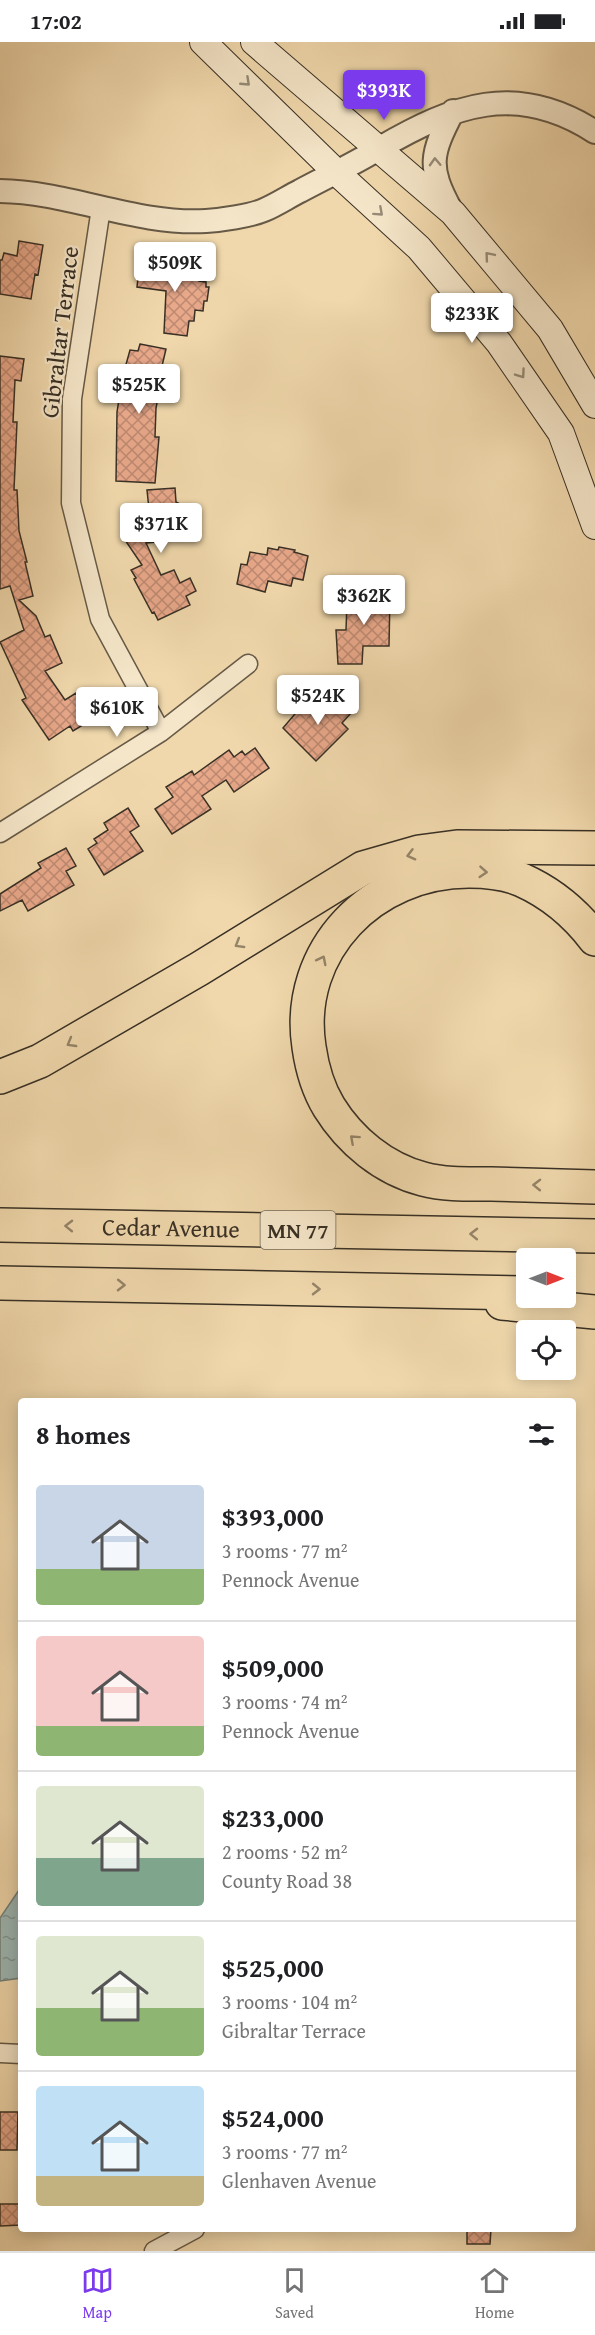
<!DOCTYPE html>
<html lang="en">
<head>
<meta charset="utf-8">
<style>
	body { margin:0; font-family:"Gentium Book Plus",serif; background:#f6f6f6; color:#202124; height:100vh; display:flex; flex-direction:column; font-size:22px; white-space:nowrap }
	* { box-sizing:border-box; margin:0 }
	p { font-size:20px; color:#757577 }
	.icon { flex:none; width:33px; height:33px; fill:none; stroke:currentColor; stroke-width:2; stroke-linecap:round; stroke-linejoin:round }
	.map { position:relative; flex:1; overflow:hidden }
	.drawer { position:absolute; left:18px; top:1356px; width:558px; height:834px; display:flex; flex-direction:column; background:#fff; border-radius:6px; box-shadow:0 3px 15px #0003 }
	.drawer>* { flex:none }
	.needle { width:39px; rotate:90deg }
	.controls { position:absolute; left:516px; top:1206px; display:grid; gap:12px }
	.controls a { display:grid; place-items:center; width:60px; height:60px; border-radius:6px; background:#fff; box-shadow:0 3px 15px #0003; font-size:30px }
	.price { position:absolute; translate:-50% -51px; padding:0 14px; border-radius:6px; background:#fff; color:#222; font-size:20px; line-height:39px; filter:drop-shadow(0 2px 3px #0008) }
	.price::after { content:''; position:absolute; left:50%; top:36px; width:18px; height:14px; margin-left:-9px; background:inherit; clip-path:polygon(0 0,100% 0,50% 100%) }
	.price.on { background:#7c3aed; color:#fff }
	ul { padding:0; list-style:none }
	li { display:flex; align-items:center; gap:18px; height:150px; padding:0 18px }
	li+li { border-top:2px solid #e0e0e0 }
	li span { display:grid; place-items:center; flex:none; width:168px; height:120px; border-radius:6px; color:#555 }
	li>.icon { margin-inline-start:auto }
	span .icon { width:72px; height:72px; fill:#fffc; stroke-width:1 }
	li b { font-size:26px }
	h2 { display:flex; justify-content:space-between; align-items:center; height:72px; padding:0 18px; font-size:26px }
	.status { display:flex; justify-content:space-between; align-items:center; height:42px; padding:0 30px; background:#fff; direction:ltr }
	.status svg { height:16px; fill:currentColor }
	.tab-bar { display:flex; justify-content:space-around; align-items:center; height:84px; border-top:2px solid #e0e0e0; background:#fff; font-size:16px; color:#757577 }
	.tab-bar a { display:grid; justify-items:center; gap:3px }
	.tab-bar .on { color:#7c3aed }
	.map>svg:first-child { display:block }
	.water { fill:url(#water-ripples); stroke:#75827b; stroke-width:1.5 }
	.building { fill:url(#building-cross-hatch); stroke:#383025; stroke-width:1.5 }
	.lines { fill:none; stroke-linecap:round; stroke-linejoin:round }
	.minor-casing { stroke:#665a47; stroke-width:21 }
	.tertiary-casing { stroke:#665a47; stroke-width:26 }
	.secondary-casing { stroke:#383025; stroke-width:28 }
	.motorway-casing { stroke:#383025; stroke-width:36 }
	.minor { stroke:#f5e6c9; stroke-width:18 }
	.tertiary { stroke:#f5e6c9; stroke-width:22 }
	.secondary { stroke:#f5e6c9; stroke-width:26 }
	.motorway { stroke:#f0d8ac; stroke-width:33 }
	.oneway { stroke:#968b77 }
	.oneway2 { stroke:#948468 }
	.labels { text-anchor:middle; stroke-width:4.5; stroke-linejoin:round; paint-order:stroke }
	.shield { fill:#f5e6c9; stroke:#716756; stroke-width:1.5 }
	.shield-label { font-size:22px; font-weight:bold; fill:#383025 }
	.street-label { font-size:24px; fill:#383025; stroke:#f5e6c9 }
</style>
</head>
<body>
<div class="status"><b>17:02</b><svg viewBox="0 0 49 12"><path d="M0 12V9h3v3zM5 12V6h3v6zM10 12V3h3v9zM15 12V0h3v12zM26 1h20v11H26zM47 4h2v5h-2z"/></svg></div>
<div class="map">
<svg width="595" height="2209" viewBox="0 0 595 2209">
	<defs>
		<pattern id="water-ripples" width="26" height="14" patternUnits="userSpaceOnUse" patternTransform="scale(1.5)"><rect width="26" height="14" fill="#9eb8b4"/><path d="M2 4q2-2 4 0t4 0M15 11q2-2 4 0t4 0" fill="none" stroke="#829692"/></pattern>
		<pattern id="building-cross-hatch" width="8" height="8" patternUnits="userSpaceOnUse" patternTransform="scale(1.5)"><rect width="8" height="8" fill="#e8a88a"/><path d="M0 0l8 8M0 8l8-8" fill="none" stroke="#bd8971"/></pattern>
	</defs>
	<rect width="100%" height="100%" fill="#f0d8ac"/>
	<filter id="stains"><feTurbulence type="fractalNoise" baseFrequency=".00333" numOctaves="4"/><feColorMatrix values="0 0 0 0 .2 0 0 0 0 .09 0 0 0 0 .02 0 0 0 .5 -.17"/></filter>
	<radialGradient id="worn" r=".72"><stop offset=".6" stop-color="#630" stop-opacity="0"/><stop offset="1" stop-color="#630" stop-opacity=".3"/></radialGradient>
	<path class="water" d="M21 1845V1936L0 1939V1876Z"/>
	<path class="building" d="M19 199 43 203 38 233 35 232 31 257 0 252V218H2L4 211 17 214Z
		M140 218 178 222 177 226 200 229 199 239 206 240V245H209L207 259H204L203 269 195 268 194 279H189L187 294 164 291 166 249 137 245Z
		M140 302 166 307 162 324 167 325 161 351 159 350 156 366 155 395H159L155 441 116 439 117 370 120 351H118L130 308 138 309Z
		M0 314 24 317 21 339 15 338 13 380H17L14 448H17L19 489 27 520H25L33 554 19 558 36 574 45 595 50 593 62 621 45 629 65 658 76 651 88 669 86 670 91 678 73 689 70 684 49 698 22 658 26 656 0 600 24 588 10 544 0 547Z
		M175 446 176 460 193 469 194 475 187 485H178L179 498 146 501 161 533 174 528 180 541 190 536 196 549 186 554 190 563 158 578 154 570 152 571 134 537 136 536 131 528 142 523 123 495 150 477 147 448Z
		M279 505 295 508 294 510 308 514 303 538 293 536 291 544 268 539 265 550 237 542 241 522 247 523 250 510 267 513 268 506 278 508Z
		M356 549H383V553H390L389 604H363L362 622H338L336 588H346L347 561H356Z
		M323 653 333 663 338 659 351 671 342 681 348 687 316 719 283 686 300 666 304 670Z
		M255 706 269 726 234 750 226 738 202 754 211 767 172 792 155 767 173 755 166 745 192 729 194 733 229 708 234 715 242 709 245 713Z
		M128 766 139 784 130 790 143 809 104 833 88 807 97 801 94 797 108 788 104 781Z
		M66 806 76 824 66 829 74 843 28 869 22 858 0 869V852L41 826 38 821Z
		M0 2070H18L17 2108H0Z
		M0 2162H21V2183L0 2184Z
		M467 2187H491L490 2202H467Z"/>
	<g class="lines">
		<g class="minor-casing">
			<path id="minor" d="M101 166 72 357 71 461 100 577 161 690
				M0 791 161 690 248 622
				M0 2011 21 2012
				M154 2209 195 2187"/>
		</g>
		<g class="tertiary-casing">
			<path id="tertiary" d="M0 149C70 150 135 183 206 179 221 178 250 174 264 168 276 163 288 155 300 149 326 135 354 122 380 106 454 63 516 39 595 90
				M451 168C427 124 431 112 453 69"/>
		</g>
		<g class="secondary-casing">
			<path id="secondary" d="M203 0 336 130 419 206 499 301 561 391 595 484
				M254 0 453 171 550 287 595 363"/>
		</g>
		<g class="motorway-casing">
			<g id="motorway">
				<path d="M595 897C576 872 551 851 522 838 506 831 486 829 469 829 373 829 294 908 309 1005 312 1026 318 1047 329 1065 350 1099 384 1127 423 1137 445 1143 469 1142 491 1142 526 1143 560 1144 595 1145"/>
				<path d="M0 1035 40 1019 199 927 363 826 419 810 457 805 595 806"/>
				<path id="s1" d="M0 1183 595 1194"/>
				<path d="M0 1241 526 1251"/>
				<path d="M502 1261 595 1270"/>
			</g>
		</g>
		<use href="#minor" class="minor"/>
		<use href="#tertiary" class="tertiary"/>
		<use href="#secondary" class="secondary"/>
		<use href="#motorway" class="motorway"/>
	</g>
	<defs><path id="oneway-chevron" d="M-2-3.5L2.5 0L-2 3.5" fill="none" stroke-width="1.6" stroke-linecap="round" stroke-linejoin="round" transform="scale(1.5)"/></defs>
	<g class="oneway">
		<use href="#oneway-chevron" transform="translate(246 40) rotate(43)"/>
		<use href="#oneway-chevron" transform="translate(435 120) rotate(-92)"/>
		<use href="#oneway-chevron" transform="translate(379 170) rotate(42)"/>
		<use href="#oneway-chevron" transform="translate(489 214) rotate(-130)"/>
		<use href="#oneway-chevron" transform="translate(521 332) rotate(55)"/>
	</g>
	<g class="oneway2">
		<use href="#oneway-chevron" transform="translate(411 813) rotate(165)"/>
		<use href="#oneway-chevron" transform="translate(483 830) rotate(4)"/>
		<use href="#oneway-chevron" transform="translate(239 902) rotate(149)"/>
		<use href="#oneway-chevron" transform="translate(322 918) rotate(-63)"/>
		<use href="#oneway-chevron" transform="translate(71 1001) rotate(150)"/>
		<use href="#oneway-chevron" transform="translate(354 1097) rotate(-138)"/>
		<use href="#oneway-chevron" transform="translate(537 1143) rotate(-179)"/>
		<use href="#oneway-chevron" transform="translate(69 1184) rotate(-179)"/>
		<use href="#oneway-chevron" transform="translate(474 1192) rotate(-179)"/>
		<use href="#oneway-chevron" transform="translate(121 1243) rotate(1)"/>
		<use href="#oneway-chevron" transform="translate(316 1247) rotate(1)"/>
	</g>
	<g class="labels">
		<rect class="shield" x="260.5" y="1169" width="75" height="38" rx="4.5"/>
		<g class="shield-label">
			<text x="298" y="1196">MN 77</text>
		</g>
		<g class="street-label">
			<text transform="translate(60 290) rotate(-83)" y="8">Gibraltar Terrace</text>
			<text dy="8" stroke="none"><textPath href="#s1" startOffset="171">Cedar Avenue</textPath></text>
		</g>
	</g>
	<rect width="100%" height="100%" filter="url(#stains)"/>
	<rect width="100%" height="100%" fill="url(#worn)"/>
</svg>
<div class="controls">
<a><svg class="needle" viewBox="-14 -14 28 28"><path d="M0-13l5 13h-10z" fill="#e53935"/><path d="M0 13l5-13h-10z" fill="#757577"/></svg></a>
<a><svg class="icon" aria-label="locate" viewBox="0 0 24 24"><circle cx="12" cy="12" r="6"/><path d="M12 2v4M12 18v4M2 12h4M18 12h4"/></svg></a>
</div>
<b class="price on" style="left:384px;top:79px">$393K</b>
<b class="price" style="left:175px;top:251px">$509K</b>
<b class="price" style="left:472px;top:302px">$233K</b>
<b class="price" style="left:139px;top:373px">$525K</b>
<b class="price" style="left:161px;top:512px">$371K</b>
<b class="price" style="left:364px;top:584px">$362K</b>
<b class="price" style="left:318px;top:684px">$524K</b>
<b class="price" style="left:117px;top:696px">$610K</b>
<section class="drawer">
<h2>8 homes<svg class="icon" aria-label="filters" viewBox="0 0 24 24"><path d="M4 7h16M4 17h16"/><circle cx="9" cy="7" r="2"/><circle cx="15" cy="17" r="2"/></svg></h2>
<ul>
<li><span style="background:linear-gradient(#c9d6e8 70%,#8fb573 0)"><svg class="icon" aria-label="home" viewBox="0 0 24 24"><path d="M3 11l9-7 9 7M6 9v11h12V9"/></svg></span><div><b>$393,000</b><p>3 rooms · 77 m²</p><p>Pennock Avenue</p></div></li>
<li><span style="background:linear-gradient(#f6c9c9 75%,#8fb573 0)"><svg class="icon" aria-label="home" viewBox="0 0 24 24"><path d="M3 11l9-7 9 7M6 9v11h12V9"/></svg></span><div><b>$509,000</b><p>3 rooms · 74 m²</p><p>Pennock Avenue</p></div></li>
<li><span style="background:linear-gradient(#dfe7d0 60%,#7fa58c 0)"><svg class="icon" aria-label="home" viewBox="0 0 24 24"><path d="M3 11l9-7 9 7M6 9v11h12V9"/></svg></span><div><b>$233,000</b><p>2 rooms · 52 m²</p><p>County Road 38</p></div></li>
<li><span style="background:linear-gradient(#dfe7d0 60%,#8fb573 0)"><svg class="icon" aria-label="home" viewBox="0 0 24 24"><path d="M3 11l9-7 9 7M6 9v11h12V9"/></svg></span><div><b>$525,000</b><p>3 rooms · 104 m²</p><p>Gibraltar Terrace</p></div></li>
<li><span style="background:linear-gradient(#bfe0f5 75%,#c2b280 0)"><svg class="icon" aria-label="home" viewBox="0 0 24 24"><path d="M3 11l9-7 9 7M6 9v11h12V9"/></svg></span><div><b>$524,000</b><p>3 rooms · 77 m²</p><p>Glenhaven Avenue</p></div></li>
</ul>
</section>
</div>
<nav class="tab-bar">
<a class="on"><svg class="icon" aria-label="map" viewBox="0 0 24 24"><path d="M3 6l6-2 6 2 6-2v14l-6 2-6-2-6 2zM9 4v14M15 6v14"/></svg>Map</a>
<a><svg class="icon" aria-label="saved" viewBox="0 0 24 24"><path d="M7 4h10v16l-5-4-5 4z"/></svg>Saved</a>
<a><svg class="icon" aria-label="home" viewBox="0 0 24 24"><path d="M3 11l9-7 9 7M6 9v11h12V9"/></svg>Home</a>
</nav>
</body>
</html>
